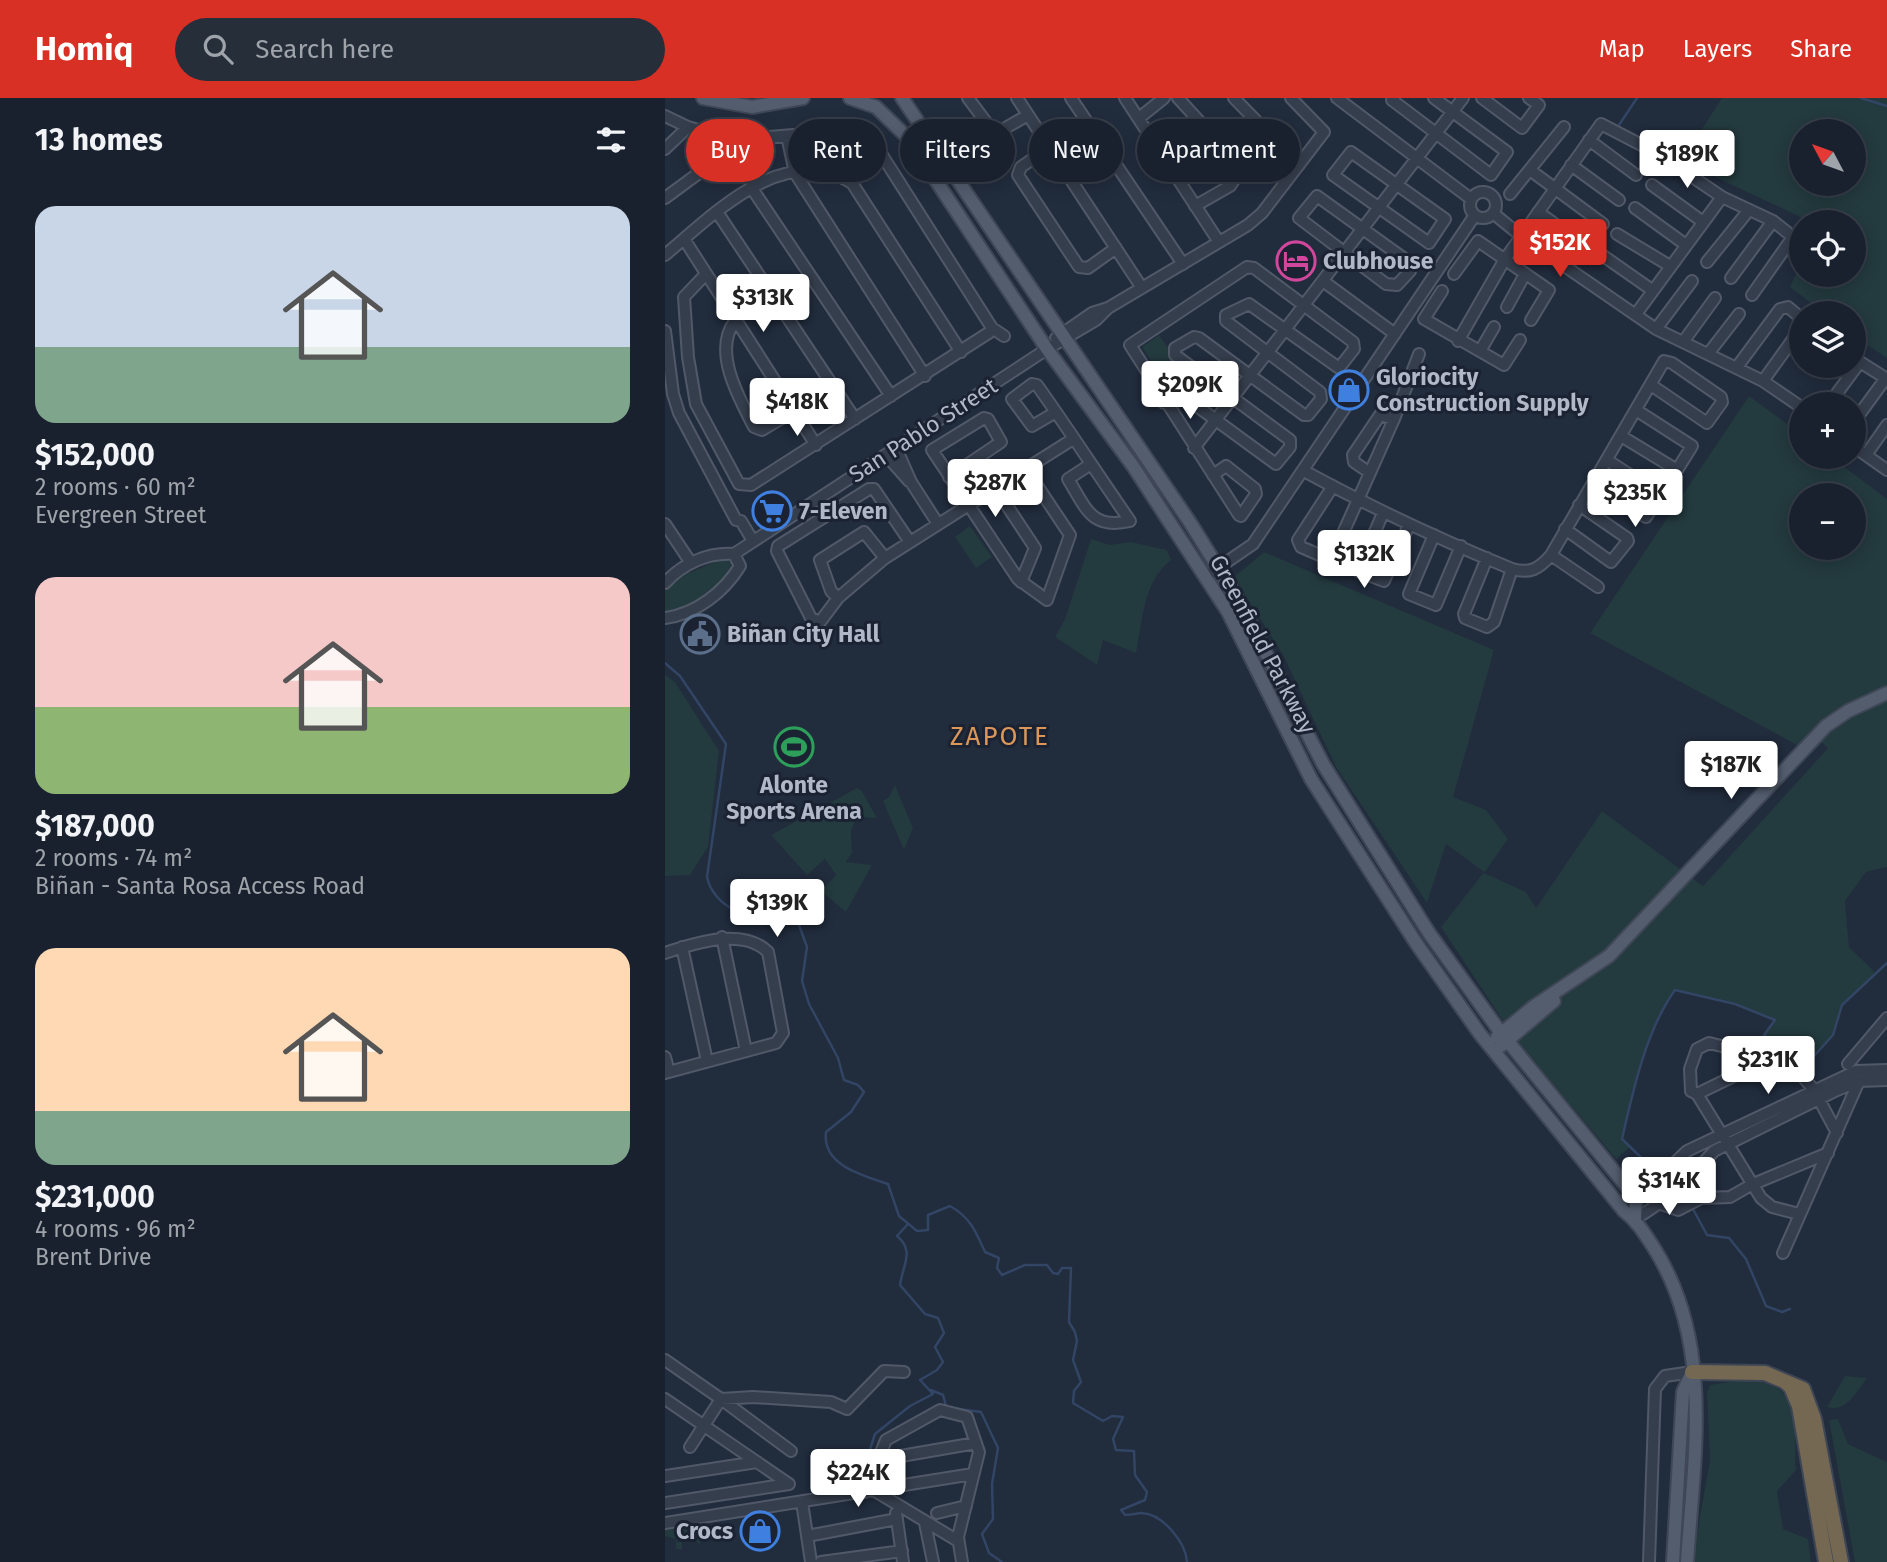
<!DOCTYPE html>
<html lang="en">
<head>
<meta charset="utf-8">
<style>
	body { margin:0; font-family:"Fira Sans",sans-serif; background:#262e3a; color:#f1f3f6; height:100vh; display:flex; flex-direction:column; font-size:26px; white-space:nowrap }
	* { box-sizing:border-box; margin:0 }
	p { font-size:23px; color:#9fa3aa }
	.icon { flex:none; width:38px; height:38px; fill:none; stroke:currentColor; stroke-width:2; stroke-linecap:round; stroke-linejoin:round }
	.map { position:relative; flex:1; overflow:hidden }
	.sheet { display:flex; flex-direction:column; background:#19212e; width:665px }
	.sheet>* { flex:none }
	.banner { position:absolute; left:21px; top:21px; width:665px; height:63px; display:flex; gap:14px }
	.needle { width:46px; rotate:311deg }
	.controls { position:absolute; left:1124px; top:21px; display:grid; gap:14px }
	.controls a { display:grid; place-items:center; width:77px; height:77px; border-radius:50%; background:#19212e; box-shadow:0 4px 18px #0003,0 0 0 2px #373e4a; font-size:35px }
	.price { position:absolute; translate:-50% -60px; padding:0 16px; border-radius:7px; background:#fff; color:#222; font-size:23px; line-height:46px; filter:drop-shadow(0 2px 4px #0008) }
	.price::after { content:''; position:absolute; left:50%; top:42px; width:21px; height:16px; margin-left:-10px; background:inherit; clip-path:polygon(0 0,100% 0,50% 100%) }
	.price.current { background:#d93025; color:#fff }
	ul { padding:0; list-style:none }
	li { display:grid; align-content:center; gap:14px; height:371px; padding:0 35px }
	li span { display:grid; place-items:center; height:217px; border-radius:21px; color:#555 }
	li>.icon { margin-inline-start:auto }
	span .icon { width:126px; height:126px; fill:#fffc; stroke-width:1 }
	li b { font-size:30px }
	h2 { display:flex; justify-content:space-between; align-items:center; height:84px; padding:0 35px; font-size:30px }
	.chip { padding:0 24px; border-radius:32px; background:#19212e; box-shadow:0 4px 18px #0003,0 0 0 2px #373e4a; font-size:24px; line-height:63px }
	.chip.current { background:#d93025; color:#fff }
	header { display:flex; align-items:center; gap:42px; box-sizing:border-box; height:98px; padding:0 35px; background:#d93025; color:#fff }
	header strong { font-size:33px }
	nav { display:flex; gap:38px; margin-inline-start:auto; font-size:24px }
	.search { width:490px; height:63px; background:#262e3a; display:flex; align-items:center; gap:18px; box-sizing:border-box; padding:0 24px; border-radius:38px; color:#9fa3aa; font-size:26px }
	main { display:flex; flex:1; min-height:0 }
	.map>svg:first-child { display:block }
	.green { fill:#233a3e; fill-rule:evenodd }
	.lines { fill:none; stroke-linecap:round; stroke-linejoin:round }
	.stream { stroke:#324564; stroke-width:2.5 }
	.minor-casing { stroke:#515968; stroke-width:14 }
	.major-casing { stroke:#3f4756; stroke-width:16 }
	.highway-casing { stroke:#3e4655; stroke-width:18 }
	.minor { stroke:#353e4d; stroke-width:10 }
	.major { stroke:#535d6e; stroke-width:12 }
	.highway { stroke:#746852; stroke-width:14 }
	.labels { text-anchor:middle; stroke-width:6; stroke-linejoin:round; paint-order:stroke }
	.poi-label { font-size:23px; font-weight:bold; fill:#b1b9c9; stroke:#1b2332; text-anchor:start }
	.street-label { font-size:23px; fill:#b1b9c9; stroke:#1b2332 }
	.quarter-label { font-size:26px; letter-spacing:2px; fill:#db975a; stroke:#1b2332 }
</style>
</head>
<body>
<header>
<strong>Homiq</strong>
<div class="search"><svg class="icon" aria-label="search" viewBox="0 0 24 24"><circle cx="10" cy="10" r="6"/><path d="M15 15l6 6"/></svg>Search here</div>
<nav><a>Map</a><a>Layers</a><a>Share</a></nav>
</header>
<main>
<section class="sheet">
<h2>13 homes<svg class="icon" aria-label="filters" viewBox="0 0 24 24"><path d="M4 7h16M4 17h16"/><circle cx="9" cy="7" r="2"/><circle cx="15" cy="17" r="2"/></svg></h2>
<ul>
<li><span style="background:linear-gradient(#c9d6e8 65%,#7fa58c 0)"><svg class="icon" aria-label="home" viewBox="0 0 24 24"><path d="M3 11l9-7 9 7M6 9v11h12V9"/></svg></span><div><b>$152,000</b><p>2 rooms · 60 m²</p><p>Evergreen Street</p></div></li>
<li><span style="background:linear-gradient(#f6c9c9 60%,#8fb573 0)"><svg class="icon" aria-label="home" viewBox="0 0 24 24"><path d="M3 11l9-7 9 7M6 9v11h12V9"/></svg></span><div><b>$187,000</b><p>2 rooms · 74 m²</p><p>Biñan - Santa Rosa Access Road</p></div></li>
<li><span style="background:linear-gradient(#ffd9b3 75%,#7fa58c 0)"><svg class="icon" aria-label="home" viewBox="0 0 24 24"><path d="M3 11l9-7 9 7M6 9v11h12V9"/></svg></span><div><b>$231,000</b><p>4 rooms · 96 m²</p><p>Brent Drive</p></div></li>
</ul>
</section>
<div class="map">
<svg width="1222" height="1464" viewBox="0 0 1222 1464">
	<rect width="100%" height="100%" fill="#212c3d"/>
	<path class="green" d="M1057 0H1222V260L1188 238V215H1159L1125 189 1136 164V177H1188V124H1146L1016 63ZM1136 33H1188V86H1136Z
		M494 237 515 267 496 279 477 249Z
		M1084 298 1136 336V359H1166L1222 401V769L1201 774 1180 803 1184 849 1212 876 1177 907 1168 937 1141 967 1099 937 1109 922 1070 906 1009 892C981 931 967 994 957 1041L965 1049 951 1061 850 941 776 829 819 774 781 746 762 805 671 669 618 557 569 479 599 454 829 552 788 699 821 712 843 741 819 775 861 794 871 810 937 713 1038 788 1163 650 1145 634 1132 647 925 535ZM1136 397H1188V450H1136Z
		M305 428 327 459 311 470 290 439Z
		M426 441 445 447 466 444 502 452 506 462C478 484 478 522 471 555L438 542 432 567 390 539 400 521Z
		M57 461 66 464V473C48 495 28 508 0 515V493L14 479Z
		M0 577 10 584 54 653 43 749 25 777 0 778Z
		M230 687 248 730 239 752 218 703 224 699Z
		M192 690 197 693 212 720 192 719 186 733 187 755 181 764 207 767 181 814 156 793 171 777 160 761 142 777 106 737Z
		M1180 1278 1202 1280C1192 1293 1182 1315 1162 1309Z
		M1084 1281C1141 1290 1128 1326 1131 1372L1112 1393 1118 1431 1143 1441 1146 1464H1027L1045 1362 1042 1295 1045 1287Z
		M1173 1321 1183 1346 1222 1364V1464H1190L1164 1322Z
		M38 1427 35 1446 27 1441 26 1436H13L12 1444H17V1451H11V1441L0 1438V1432Z"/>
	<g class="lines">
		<path class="stream" d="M1196 0 1222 8
			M954 27 972 0
			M0 565 15 578 61 646 42 779C48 808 86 827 110 810L121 812 134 827 142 849 137 883 144 906 173 960 179 982 193 987 199 994 186 1014 161 1034C157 1067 196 1077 223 1086L234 1118 252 1133 263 1132V1117L285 1108C305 1119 311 1134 320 1154L334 1160 332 1170 337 1177 360 1167H382L388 1175 393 1176 397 1170H406L404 1224 410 1234 412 1243 408 1262 416 1284 409 1293 408 1305 438 1323 447 1318 458 1319 448 1341 451 1352 469 1353 470 1377 482 1394 480 1402 456 1412 460 1417C466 1417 472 1415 477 1415 498 1416 521 1445 522 1464
			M1004 1064 989 1072 957 1041C968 993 981 932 1010 892L1070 906 1110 922 1099 937 1141 967 1168 937 1177 907 1222 865
			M1027 1099 1032 1079
			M1028 1111 1042 1137 1064 1140 1081 1161 1101 1208 1117 1214 1125 1211
			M266 1292 278 1297 281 1308
			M287 1310 316 1314 333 1350 327 1386 328 1421 317 1436 324 1455 337 1464
			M200 1367 210 1336 245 1308 268 1296 255 1282 272 1272 278 1264 270 1249 279 1235 273 1220 260 1216 235 1187C238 1166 250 1153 232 1138L242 1127"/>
		<g class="minor-casing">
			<path id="minor" d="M303 0 330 36 363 17
				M352 0 477 190
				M406 0 518 166
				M460 0 554 144
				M513 0 577 70 565 88 530 108
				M569 0 634 67
				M672 0 806 101
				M729 0 727 2 826 77 842 54 769 0
				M817 0 857 30 874 7 864 0
				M0 18 23 29 68 42 178 33 198 42 215 54 327 230
				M474 20 499 0
				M122 38 130 75 260 278
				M924 42 971 77
				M385 49 356 69 353 77 414 169 423 170 451 150
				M0 51 23 29
				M686 54 780 121 764 145 668 77Z
				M1004 63 1057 99 1108 123 1128 139 1087 197
				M906 67 954 102
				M865 72 938 126
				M987 87 1038 124
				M86 89 226 298
				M805 107a13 13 0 1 1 26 0a13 13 0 1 1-26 0Z
				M845 96 899 29
				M652 98 741 162 745 173 732 187 721 186 634 120Z
				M0 100 57 58 68 42
				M970 110 1021 147
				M52 114 190 321
				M873 114 922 149
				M828 115 856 138 991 231 1098 283 1136 309
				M952 136 1005 168
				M19 141 151 347
				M0 157C49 116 119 43 187 85L296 254
				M937 157 987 192
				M1042 164 1084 112
				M789 176 813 143 884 192 866 222
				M40 177 19 199 23 259 31 306 74 386 86 387 325 234 327 230 339 238
				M1066 180 1108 123
				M658 183 730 236
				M777 193 759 221 839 267 855 242
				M842 209 860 176
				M971 216 1057 99
				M70 223C47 253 74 300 89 329L97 332 130 312
				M991 231 1027 183
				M0 233 8 296 14 315 71 422 76 423 88 443
				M391 240 427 215 443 210 583 127 597 115 659 34 626 0
				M793 243 840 161 936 26 988 53
				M1018 244 1050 200
				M815 253 829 229
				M1043 256 1074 216
				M1072 269 1115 211 1123 209 1136 220
				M1098 283 1136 230
				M499 305 514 295 611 366 625 349V342L510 257V250L529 239 534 240 639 317H643L656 301 655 294 561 223V217L584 206 674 270 689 251 688 244 589 170 582 169 465 247 574 417 576 418 591 396 590 391 561 368 548 377
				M1164 306 1195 264 1222 281
				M391 314 367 328 347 301 367 286 372 287C404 332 434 378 465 423 426 432 421 410 403 381L426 366
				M1188 325 1221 280
				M956 338 1012 372 1027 348 971 312
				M1188 348 1222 372
				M231 350 246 384 273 426
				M529 350 798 0
				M221 357 244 383
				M1201 357 1222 327
				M942 362 996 397
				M639 373C707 410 776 442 847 471L829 524 822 529 800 520 799 516 822 460
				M705 375 689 364 688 357 715 317 729 321
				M284 379 336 344 323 321 319 320 267 352 353 481 382 502 405 437 361 371
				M928 385 981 419 999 392
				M668 388 633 442 636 449 666 462 729 321 754 256
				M331 391 370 450 356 484
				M718 415 693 473 719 483 744 427
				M0 426 26 465
				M900 431 946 464 963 443 962 440 914 407
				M769 437 744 496 771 507 796 448
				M245 444 209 391H204L113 448 112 453 146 520 155 524 173 500 220 460 408 341
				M886 457 933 489
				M847 471C865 476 874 471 886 457L999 263 1007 265 1056 299 1057 304 1042 325 986 287
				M540 479 588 446 810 117
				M0 485C17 466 43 454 69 456L382 251 431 222 443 210
				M173 500 166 493 155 462 199 434 220 460
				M0 520C31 516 59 494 75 468L69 456
				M57 839 81 953
				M17 849 42 963
				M0 855C29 845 78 829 103 854L118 935 111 945 0 975
				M0 959 4 974
				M1183 966 1222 920
				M1032 996 1106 960
				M996 1106 1013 1112 1036 1100 1065 1099 1086 1087 1163 1055
				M959 1113 1022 1053 1191 973 1222 972
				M1134 1116 1107 1109 1096 1100 1032 996 1026 993 1025 971 1032 951 1044 945 1106 960 1133 973 1149 992 1172 1035
				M970 1121C1004 1101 1023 1082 1049 1053L1172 992 1194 983 1222 982
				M1118 1155 1194 983
				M0 1262 56 1301 25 1349
				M0 1301 124 1386
				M126 1353 56 1301 88 1299 166 1304 182 1311 219 1273 239 1274
				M213 1362 311 1345
				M0 1378 92 1364
				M210 1393 293 1443
				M200 1394 221 1342 275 1312 302 1319 314 1354 293 1439 297 1464
				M137 1404 146 1464
				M0 1405 124 1386
				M231 1415 238 1464
				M272 1415 301 1408
				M0 1425 308 1376
				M260 1425 268 1464
				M142 1438 232 1421
				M156 1464 237 1453
				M984 1464 990 1291 1000 1278 1027 1274"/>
		</g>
		<g class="major-casing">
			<path id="major" d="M38 0 87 9 138 0
				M185 0 211 9 243 40 382 251 468 368 563 514 646 681 751 845 815 936 959 1113C972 1123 980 1136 989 1150 1049 1245 1029 1358 1022 1464
				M237 0 526 426 575 505 658 666 764 835 836 935 971 1100 970 1121
				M832 939 868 909 944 858 1161 628 1183 613 1222 595
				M836 948 889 903
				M1008 1464 1018 1294 1027 1274"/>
		</g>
		<g class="highway-casing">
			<path id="highway" d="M1027 1274 1100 1275 1138 1291 1149 1321 1176 1464
				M1119 1283 1126 1289 1134 1308 1161 1464"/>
		</g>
		<use href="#minor" class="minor"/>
		<use href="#major" class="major"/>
		<use href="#highway" class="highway"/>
	</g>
	<defs>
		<g id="hotel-ring" transform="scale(2.0125)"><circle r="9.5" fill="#1b2332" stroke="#d1479c" stroke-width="1.5"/><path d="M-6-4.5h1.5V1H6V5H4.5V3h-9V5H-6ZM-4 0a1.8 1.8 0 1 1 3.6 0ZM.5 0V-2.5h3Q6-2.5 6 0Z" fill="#d1479c"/></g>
		<g id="shop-ring" transform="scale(2.0125)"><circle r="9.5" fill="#1b2332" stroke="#3f7fe0" stroke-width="1.5"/><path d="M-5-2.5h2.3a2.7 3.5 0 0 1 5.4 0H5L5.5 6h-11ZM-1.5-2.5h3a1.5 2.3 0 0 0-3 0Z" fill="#3f7fe0"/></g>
		<g id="supermarket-ring" transform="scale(2.0125)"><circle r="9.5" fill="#1b2332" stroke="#3f7fe0" stroke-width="1.5"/><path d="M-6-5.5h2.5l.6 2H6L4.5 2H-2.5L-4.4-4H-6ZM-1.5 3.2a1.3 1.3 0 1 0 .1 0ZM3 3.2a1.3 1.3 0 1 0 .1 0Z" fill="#3f7fe0"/></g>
		<g id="civic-ring" transform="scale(2.0125)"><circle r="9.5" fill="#1b2332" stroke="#5c6f8a" stroke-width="1.5"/><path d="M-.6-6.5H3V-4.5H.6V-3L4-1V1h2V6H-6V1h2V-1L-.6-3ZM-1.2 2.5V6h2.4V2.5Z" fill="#5c6f8a"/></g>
		<g id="stadium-ring" transform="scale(2.0125)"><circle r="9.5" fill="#1b2332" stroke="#2e9e5b" stroke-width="1.5"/><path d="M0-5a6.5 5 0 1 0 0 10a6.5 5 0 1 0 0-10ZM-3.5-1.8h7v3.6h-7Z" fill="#2e9e5b"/></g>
	</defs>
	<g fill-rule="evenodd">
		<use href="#hotel-ring" x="631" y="163"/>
		<use href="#shop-ring" x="684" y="292"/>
		<use href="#supermarket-ring" x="107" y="413"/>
		<use href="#civic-ring" x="35" y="536"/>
		<use href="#stadium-ring" x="129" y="649"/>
		<use href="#shop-ring" x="95" y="1433"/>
	</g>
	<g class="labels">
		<g class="poi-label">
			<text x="658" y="171">Clubhouse</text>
			<text x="711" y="287">Gloriocity<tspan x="711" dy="26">Construction Supply</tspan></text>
			<text x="134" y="421">7-Eleven</text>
			<text x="62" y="544">Biñan City Hall</text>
			<text x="129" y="695" text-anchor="middle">Alonte<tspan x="129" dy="26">Sports Arena</tspan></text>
			<text x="68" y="1441" text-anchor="end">Crocs</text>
		</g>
		<g class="street-label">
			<text transform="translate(258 332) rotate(-33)" y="8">San Pablo Street</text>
			<text transform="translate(598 546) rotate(62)" y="8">Greenfield Parkway</text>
		</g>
		<g class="quarter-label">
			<text x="335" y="647">ZAPOTE</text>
		</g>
	</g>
</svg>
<div class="controls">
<a><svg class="needle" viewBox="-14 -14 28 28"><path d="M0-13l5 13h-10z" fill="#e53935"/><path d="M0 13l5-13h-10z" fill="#9fa3aa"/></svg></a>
<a><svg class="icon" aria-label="locate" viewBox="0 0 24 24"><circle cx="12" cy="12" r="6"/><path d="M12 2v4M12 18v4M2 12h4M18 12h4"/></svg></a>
<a><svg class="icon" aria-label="layers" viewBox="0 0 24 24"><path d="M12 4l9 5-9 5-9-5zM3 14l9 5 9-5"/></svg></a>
<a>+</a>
<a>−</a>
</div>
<b class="price" style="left:1022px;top:92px">$189K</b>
<b class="price current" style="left:895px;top:181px">$152K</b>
<b class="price" style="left:98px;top:236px">$313K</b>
<b class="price" style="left:525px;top:323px">$209K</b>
<b class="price" style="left:132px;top:340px">$418K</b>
<b class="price" style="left:330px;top:421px">$287K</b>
<b class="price" style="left:970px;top:431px">$235K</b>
<b class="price" style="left:699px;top:492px">$132K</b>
<b class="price" style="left:1066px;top:703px">$187K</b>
<b class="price" style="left:112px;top:841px">$139K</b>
<b class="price" style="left:1103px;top:998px">$231K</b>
<b class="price" style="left:1004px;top:1119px">$314K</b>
<b class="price" style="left:193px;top:1411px">$224K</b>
<div class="banner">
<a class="chip current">Buy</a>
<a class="chip">Rent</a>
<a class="chip">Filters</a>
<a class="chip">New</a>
<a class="chip">Apartment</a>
</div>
</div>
</main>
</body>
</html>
